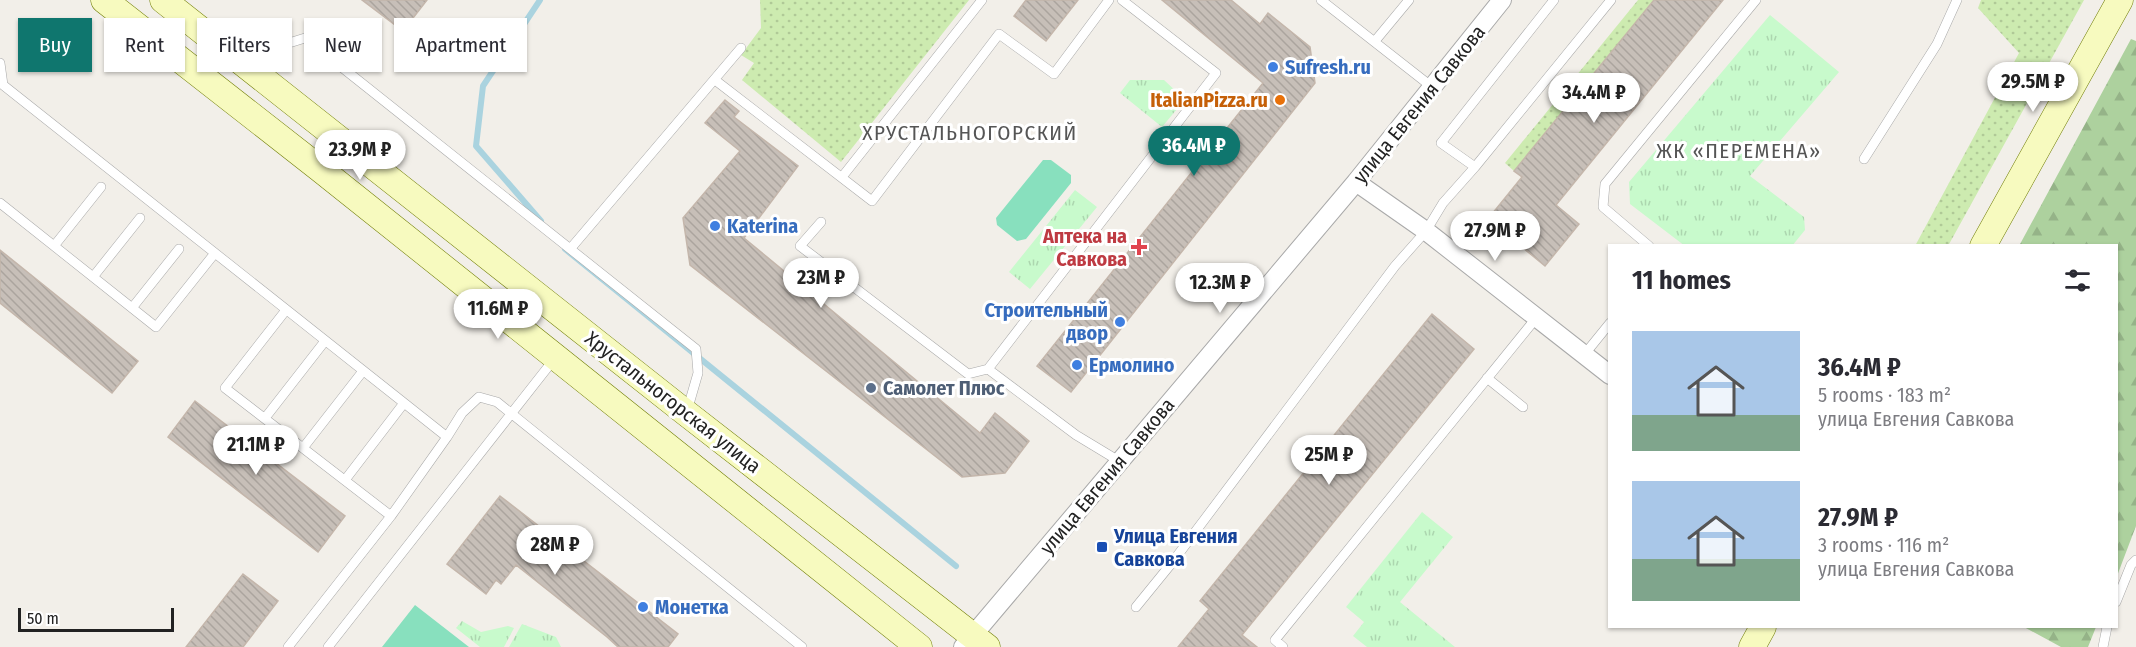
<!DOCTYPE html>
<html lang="en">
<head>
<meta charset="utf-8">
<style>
	body { margin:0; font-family:"Fira Sans Condensed",sans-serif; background:#f7f7f7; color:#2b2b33; height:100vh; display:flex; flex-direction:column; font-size:22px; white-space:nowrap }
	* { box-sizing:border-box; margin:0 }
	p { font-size:20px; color:#7c7c81 }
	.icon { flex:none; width:33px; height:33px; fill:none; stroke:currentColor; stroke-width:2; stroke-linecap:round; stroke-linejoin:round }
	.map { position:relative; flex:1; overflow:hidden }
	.sheet { position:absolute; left:1608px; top:244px; width:510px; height:384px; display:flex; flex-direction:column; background:#fff; border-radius:0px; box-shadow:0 2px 4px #0004 }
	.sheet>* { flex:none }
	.hud { position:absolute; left:18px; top:18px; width:570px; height:54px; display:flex; gap:12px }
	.scale { position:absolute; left:18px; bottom:15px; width:156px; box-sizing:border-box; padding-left:6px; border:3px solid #222; border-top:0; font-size:16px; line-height:21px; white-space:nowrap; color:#222; -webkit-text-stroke:4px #fff; paint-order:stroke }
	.price { position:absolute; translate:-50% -51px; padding:0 14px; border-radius:21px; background:#fff; color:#222; font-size:20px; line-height:39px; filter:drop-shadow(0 2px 3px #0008) }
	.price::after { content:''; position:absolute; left:50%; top:36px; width:18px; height:14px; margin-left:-9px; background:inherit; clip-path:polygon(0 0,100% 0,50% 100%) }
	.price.active { background:#0f766e; color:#fff }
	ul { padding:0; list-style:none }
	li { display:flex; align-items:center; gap:18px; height:150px; padding:0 24px }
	li span { display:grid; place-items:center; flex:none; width:168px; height:120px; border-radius:0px; color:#555 }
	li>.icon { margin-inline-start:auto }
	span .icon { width:72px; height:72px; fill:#fffc; stroke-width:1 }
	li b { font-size:26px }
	h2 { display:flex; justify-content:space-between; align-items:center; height:72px; padding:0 24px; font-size:26px }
	.chip { padding:0 21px; border-radius:0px; background:#fff; box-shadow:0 2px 4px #0004; font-size:21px; line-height:54px }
	.chip.active { background:#0f766e; color:#fff }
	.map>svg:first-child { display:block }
	.grass { fill:url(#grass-dots) }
	.forest { fill:url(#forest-firs) }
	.park { fill:url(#park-tufts) }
	.pitch { fill:#88e0be }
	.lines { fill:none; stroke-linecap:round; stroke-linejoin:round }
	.stream { stroke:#aad3df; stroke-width:6 }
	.building { fill:url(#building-back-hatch); stroke:#c4b6ab; stroke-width:1.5 }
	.lane-casing { stroke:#a9a9a9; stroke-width:10 }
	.street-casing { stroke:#a9a9a9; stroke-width:20 }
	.secondary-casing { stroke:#707d05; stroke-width:27 }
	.lane { stroke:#fff; stroke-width:9 }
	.street { stroke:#fff; stroke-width:18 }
	.secondary { stroke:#f7fabf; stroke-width:26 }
	.shop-dot { fill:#3f7fe0; stroke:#fff; stroke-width:2 }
	.food-dot { fill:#e8710a; stroke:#fff; stroke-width:2 }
	.health-dot { fill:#e0444e; stroke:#fff; stroke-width:2 }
	.service-dot { fill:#5c6f8a; stroke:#fff; stroke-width:2 }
	.transit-dot { fill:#1a4fb4; stroke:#fff; stroke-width:2 }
	.labels { text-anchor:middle; stroke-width:6; stroke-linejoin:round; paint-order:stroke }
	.shop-label { font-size:20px; font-weight:bold; fill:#366cbe; stroke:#fff; text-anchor:start }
	.food-label { font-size:20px; font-weight:bold; fill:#c56008; stroke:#fff; text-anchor:end }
	.street-label { font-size:20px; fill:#222; stroke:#fff }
	.health-label { font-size:20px; font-weight:bold; fill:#be3a42; stroke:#fff; text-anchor:end }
	.service-label { font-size:20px; font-weight:bold; fill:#4e5e75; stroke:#fff; text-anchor:start }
	.transit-label { font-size:20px; font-weight:bold; fill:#164399; stroke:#fff; text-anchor:start }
	.neighbourhood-label { font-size:21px; letter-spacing:1.5px; fill:#555; stroke:#fff }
</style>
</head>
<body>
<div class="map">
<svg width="2136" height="647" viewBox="0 0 2136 647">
	<defs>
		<pattern id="grass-dots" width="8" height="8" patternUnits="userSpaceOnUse" patternTransform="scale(1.5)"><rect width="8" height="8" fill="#cdebb0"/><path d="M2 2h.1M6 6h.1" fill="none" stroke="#b0c997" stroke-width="1.8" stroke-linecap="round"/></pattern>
		<pattern id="forest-firs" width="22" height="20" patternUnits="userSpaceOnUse" patternTransform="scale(1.5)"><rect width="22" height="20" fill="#add19e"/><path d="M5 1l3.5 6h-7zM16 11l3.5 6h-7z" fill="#95b388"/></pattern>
		<pattern id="park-tufts" width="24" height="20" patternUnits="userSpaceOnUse" patternTransform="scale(1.5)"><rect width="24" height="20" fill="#c8facc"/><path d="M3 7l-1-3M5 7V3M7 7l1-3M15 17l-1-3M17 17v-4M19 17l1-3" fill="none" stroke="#acd6af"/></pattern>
		<pattern id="building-back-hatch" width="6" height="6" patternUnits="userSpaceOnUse" patternTransform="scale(1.5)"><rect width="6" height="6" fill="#c7bfb8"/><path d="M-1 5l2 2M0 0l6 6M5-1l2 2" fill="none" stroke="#aba49e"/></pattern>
	</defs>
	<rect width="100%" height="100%" fill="#f2efe9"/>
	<path class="grass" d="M760 0H969L841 162 742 80 754 63 741 55 761 28Z
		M1638 0H1654L1514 171 1505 163Z
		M1981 0H2084L1948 246H1915L2019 53 1978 8Z"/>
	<path class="forest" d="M2131 39 2136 41V526L2117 576 2116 246H2019Z
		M2024 627H2096L2088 647H2061Z"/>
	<path class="park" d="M1770 15 1839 72 1750 176 1804 217 1805 230 1792 246H1685L1630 204 1629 182Z
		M1130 80H1164L1179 94 1182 103 1162 127 1120 93Z
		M1075 190 1097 207 1030 289 1009 272Z
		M1422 512 1453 537 1400 602 1455 647H1367L1353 636 1364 622 1346 607Z
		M462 621 481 632 508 626 514 628 504 647H480L456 628Z
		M522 624 556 637 561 647H509Z"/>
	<path class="pitch" d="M1043 160H1051L1071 175V183L1026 239 1017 241 997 225 996 218Z
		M415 605 469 647H382Z"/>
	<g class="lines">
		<path class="stream" d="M540 0 483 86 476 146 541 221
			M565 249 956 566"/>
	</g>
	<path class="building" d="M362 0H427L403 31Z
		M1026 0H1078L1046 41 1014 16Z
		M1162 0H1231L1260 24 1268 13 1310 47 1315 83 1071 392 1037 366 1263 83Z
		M1654 0H1723L1556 205 1579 224 1545 266 1488 219 1522 177 1514 171Z
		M725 100 739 111 734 117 798 166 744 238 980 433 995 413 1029 441 1005 473 962 477 690 265 683 218 740 151 705 123Z
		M0 250 138 361 112 393 0 303Z
		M1432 314 1474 349 1242 635 1257 647H1178L1209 609 1200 601Z
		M195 401 345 516 318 552 168 437Z
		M500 496 678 634 668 647H618L607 637 516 565 501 584 496 580 486 594 447 564Z
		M243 574 278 601 243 647H186Z"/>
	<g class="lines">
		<g class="lane-casing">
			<path id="lane" d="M1321 0 1432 87
				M1375 41 1409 0
				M0 63 3 85 447 437 391 516 288 647
				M253 68 273 48 305 38 696 349 698 373 687 411
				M715 80 872 201 999 34 1054 74 1109 0
				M1864 159 1937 44 1957 0
				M1475 167 1441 143 1554 0
				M842 177 982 0
				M0 203 156 327 215 253
				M821 222 800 246 968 374 988 369 1216 73 1122 0
				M54 246 101 187
				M1649 246 1603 207 1605 184 1756 0
				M571 248 741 48
				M93 277 140 218
				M132 308 179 249
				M286 310 225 388 391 516
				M1584 355 1610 323
				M988 369 1076 435 1119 461
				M1487 378 1523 407
				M265 418 325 341
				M447 437 462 413 479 397 497 402 802 647
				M303 448 363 371
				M345 480 404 403
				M2116 602 2131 565 2136 560
				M1136 607 1171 564 1395 266 1426 231 1443 203 1475 167 1611 0
				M328 647 555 358
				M1283 647 1275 640 1537 317
				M2103 647 2107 627"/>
		</g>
		<g class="street-casing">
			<path id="street" d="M1356 182 1426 231 1610 375
				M963 647 1356 182 1502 0"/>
		</g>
		<g class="secondary-casing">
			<path id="secondary" d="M104 0 320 169 919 647
				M163 0 686 413 987 647
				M1983 246 2120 0
				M1752 647 1763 627"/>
		</g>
		<use href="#lane" class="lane"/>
		<use href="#street" class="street"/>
		<use href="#secondary" class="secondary"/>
	</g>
	<g class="shop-dot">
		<circle cx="1273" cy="67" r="6"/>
		<circle cx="715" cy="226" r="6"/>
		<circle cx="1120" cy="322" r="6"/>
		<circle cx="1077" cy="365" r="6"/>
		<circle cx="643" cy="607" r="6"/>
	</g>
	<circle class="food-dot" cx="1280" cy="100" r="6"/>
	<path class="health-dot" d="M1136 238h6v6h6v6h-6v6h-6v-6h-6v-6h6z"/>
	<circle class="service-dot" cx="871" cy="388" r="6"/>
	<rect class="transit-dot" x="1096" y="541" width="12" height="12" rx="3"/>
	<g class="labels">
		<g class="shop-label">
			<text x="1285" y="74">Sufresh.ru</text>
			<text x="727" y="233">Katerina</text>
			<text x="1108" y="317" text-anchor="end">Строительный<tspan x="1108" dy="23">двор</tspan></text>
			<text x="1089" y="372">Ермолино</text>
			<text x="655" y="614">Монетка</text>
		</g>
		<g class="food-label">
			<text x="1268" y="107">ItalianPizza.ru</text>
		</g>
		<g class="street-label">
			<text transform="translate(1419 104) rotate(-51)" y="7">улица Евгения Савкова</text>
			<text transform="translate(673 402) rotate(38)" y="7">Хрустальногорская улица</text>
			<text transform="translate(1107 476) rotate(-50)" y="7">улица Евгения Савкова</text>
		</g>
		<g class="health-label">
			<text x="1127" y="243">Аптека на<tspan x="1127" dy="23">Савкова</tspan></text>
		</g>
		<g class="service-label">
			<text x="883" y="395">Самолет Плюс</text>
		</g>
		<g class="transit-label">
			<text x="1114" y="543">Улица Евгения<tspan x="1114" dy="23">Савкова</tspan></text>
		</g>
		<g class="neighbourhood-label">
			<text x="970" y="140">ХРУСТАЛЬНОГОРСКИЙ</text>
			<text x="1739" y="158">ЖК «ПЕРЕМЕНА»</text>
		</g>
	</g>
</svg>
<div class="scale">50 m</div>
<b class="price" style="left:2033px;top:113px">29.5M ₽</b>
<b class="price" style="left:1594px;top:124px">34.4M ₽</b>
<b class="price active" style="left:1194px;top:177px">36.4M ₽</b>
<b class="price" style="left:360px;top:181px">23.9M ₽</b>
<b class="price" style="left:1495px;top:262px">27.9M ₽</b>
<b class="price" style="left:821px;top:309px">23M ₽</b>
<b class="price" style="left:1220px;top:314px">12.3M ₽</b>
<b class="price" style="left:498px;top:340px">11.6M ₽</b>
<b class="price" style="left:256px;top:476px">21.1M ₽</b>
<b class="price" style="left:1329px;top:486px">25M ₽</b>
<b class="price" style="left:555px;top:576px">28M ₽</b>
<div class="hud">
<a class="chip active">Buy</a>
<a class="chip">Rent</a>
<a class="chip">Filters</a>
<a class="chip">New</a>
<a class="chip">Apartment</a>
</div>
<section class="sheet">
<h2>11 homes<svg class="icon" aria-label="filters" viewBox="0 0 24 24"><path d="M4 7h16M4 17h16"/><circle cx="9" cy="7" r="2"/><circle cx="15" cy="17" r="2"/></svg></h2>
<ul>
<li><span style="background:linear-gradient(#a9c7e8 70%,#7fa58c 0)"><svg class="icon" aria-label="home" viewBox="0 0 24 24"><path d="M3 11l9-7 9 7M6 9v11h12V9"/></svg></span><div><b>36.4M ₽</b><p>5 rooms · 183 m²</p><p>улица Евгения Савкова</p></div></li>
<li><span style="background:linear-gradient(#a9c7e8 65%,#7fa58c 0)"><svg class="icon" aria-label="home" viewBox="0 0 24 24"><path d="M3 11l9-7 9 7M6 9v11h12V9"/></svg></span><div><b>27.9M ₽</b><p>3 rooms · 116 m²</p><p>улица Евгения Савкова</p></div></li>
</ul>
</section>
</div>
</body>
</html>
